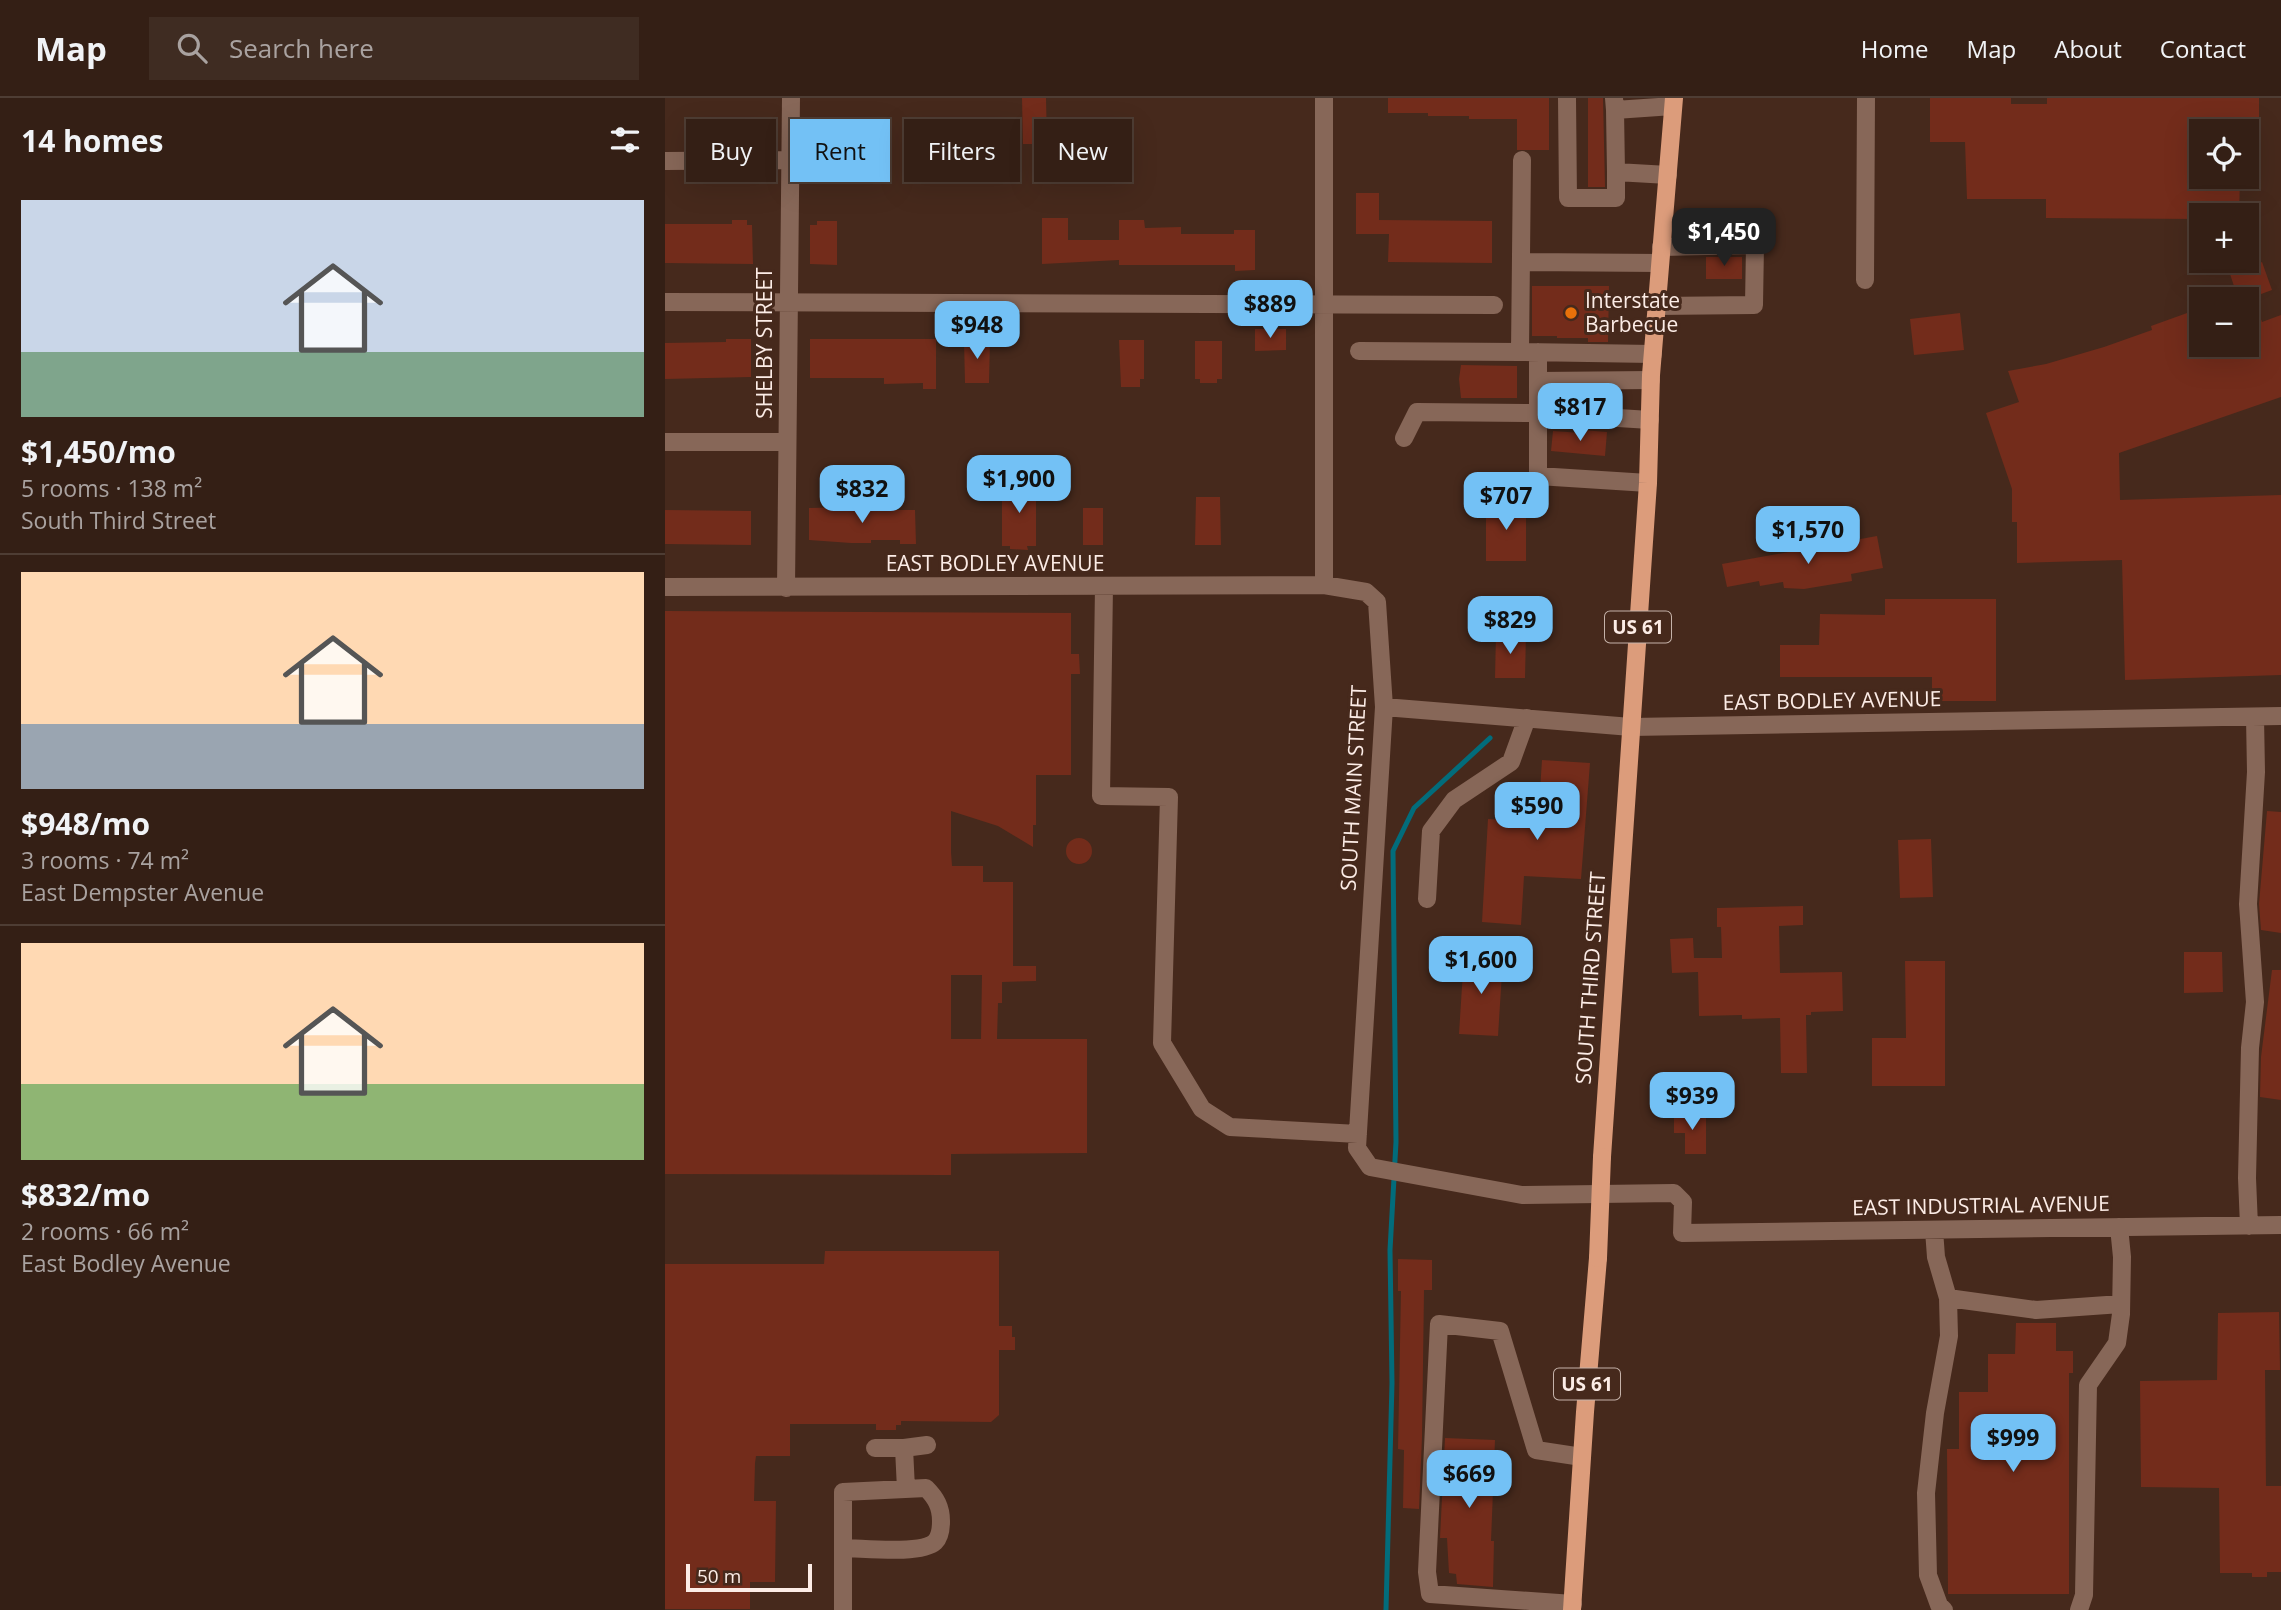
<!DOCTYPE html>
<html lang="en">
<head>
<meta charset="utf-8">
<style>
	body { margin:0; font-family:"Open Sans",sans-serif; background:#3f2c22; color:#f1f3f6; height:100vh; display:flex; flex-direction:column; font-size:26px; white-space:nowrap }
	* { box-sizing:border-box; margin:0 }
	p { font-size:23px; color:#a9a2a0 }
	.icon { flex:none; width:38px; height:38px; fill:none; stroke:currentColor; stroke-width:2; stroke-linecap:round; stroke-linejoin:round }
	.map { position:relative; flex:1; overflow:hidden }
	.drawer { display:flex; flex-direction:column; background:#341f15; width:665px }
	.drawer>* { flex:none }
	.top-card { position:absolute; left:21px; top:21px; width:665px; height:63px; display:flex; gap:14px }
	.buttons { position:absolute; left:1524px; top:21px; display:grid; gap:14px }
	.buttons a { display:grid; place-items:center; width:70px; height:70px; border-radius:0px; background:#341f15; box-shadow:0 7px 28px #0002,0 0 0 2px #4e3d34; font-size:35px }
	.scale { position:absolute; left:21px; bottom:18px; width:126px; box-sizing:border-box; padding-left:7px; border:4px solid #fcece6; border-top:0; font-size:19px; line-height:24px; white-space:nowrap; color:#fcece6; -webkit-text-stroke:5px #46291c; paint-order:stroke }
	.price { position:absolute; translate:-50% -60px; padding:0 16px; border-radius:14px; background:#73c1f5; color:#111; font-size:23px; line-height:46px; filter:drop-shadow(0 2px 4px #0008) }
	.price::after { content:''; position:absolute; left:50%; top:42px; width:21px; height:16px; margin-left:-10px; background:inherit; clip-path:polygon(0 0,100% 0,50% 100%) }
	.price.active { background:#222; color:#fff }
	ul { padding:0; list-style:none }
	li { display:grid; align-content:center; gap:14px; height:371px; padding:0 21px }
	li+li { border-top:2px solid #4e3d34 }
	li span { display:grid; place-items:center; height:217px; border-radius:0px; color:#555 }
	li>.icon { margin-inline-start:auto }
	span .icon { width:126px; height:126px; fill:#fffc; stroke-width:1 }
	li b { font-size:30px }
	h2 { display:flex; justify-content:space-between; align-items:center; height:84px; padding:0 21px; font-size:30px }
	.pill { padding:0 24px; border-radius:0px; background:#341f15; box-shadow:0 7px 28px #0002,0 0 0 2px #4e3d34; font-size:24px; line-height:63px }
	.pill.active { background:#73c1f5; color:#111 }
	header { display:flex; align-items:center; gap:42px; box-sizing:border-box; height:98px; padding:0 35px; background:#341f15; border-bottom:2px solid #4e3d34 }
	header strong { font-size:33px }
	nav { display:flex; gap:38px; margin-inline-start:auto; font-size:24px }
	.search { width:490px; height:63px; background:#3f2c22; display:flex; align-items:center; gap:18px; box-sizing:border-box; padding:0 24px; border-radius:0px; color:#a9a2a0; font-size:26px }
	main { display:flex; flex:1; min-height:0 }
	.map>svg:first-child { display:block }
	.lines { fill:none; stroke-linecap:round; stroke-linejoin:round }
	.stream { stroke:#026c7b; stroke-width:5 }
	.building { fill:#732c1b; fill-rule:evenodd }
	.minor { stroke:#876758; stroke-width:18 }
	.major { stroke:#dc9c7b; stroke-width:18 }
	.major-bridge { stroke:#dc9c7b; stroke-width:18 }
	.food-dot { fill:#e8710a; stroke:#46291c; stroke-width:2.5 }
	.labels { text-anchor:middle; stroke-width:6; stroke-linejoin:round; paint-order:stroke }
	.shield { fill:#46291c; stroke:#c5b2a9; stroke-width:2 }
	.shield-label { font-size:19px; font-weight:bold; fill:#fcece6 }
	.poi-label { font-size:21px; fill:#fcece6; stroke:#46291c; text-anchor:start }
	.street-label { font-size:21px; fill:#fcece6; stroke:#46291c }
</style>
</head>
<body>
<header>
<strong>Map</strong>
<div class="search"><svg class="icon" aria-label="search" viewBox="0 0 24 24"><circle cx="10" cy="10" r="6"/><path d="M15 15l6 6"/></svg>Search here</div>
<nav><a>Home</a><a>Map</a><a>About</a><a>Contact</a></nav>
</header>
<main>
<section class="drawer">
<h2>14 homes<svg class="icon" aria-label="filters" viewBox="0 0 24 24"><path d="M4 7h16M4 17h16"/><circle cx="9" cy="7" r="2"/><circle cx="15" cy="17" r="2"/></svg></h2>
<ul>
<li><span style="background:linear-gradient(#c9d6e8 70%,#7fa58c 0)"><svg class="icon" aria-label="home" viewBox="0 0 24 24"><path d="M3 11l9-7 9 7M6 9v11h12V9"/></svg></span><div><b>$1,450/mo</b><p>5 rooms · 138 m²</p><p>South Third Street</p></div></li>
<li><span style="background:linear-gradient(#ffd9b3 70%,#9aa5b1 0)"><svg class="icon" aria-label="home" viewBox="0 0 24 24"><path d="M3 11l9-7 9 7M6 9v11h12V9"/></svg></span><div><b>$948/mo</b><p>3 rooms · 74 m²</p><p>East Dempster Avenue</p></div></li>
<li><span style="background:linear-gradient(#ffd9b3 65%,#8fb573 0)"><svg class="icon" aria-label="home" viewBox="0 0 24 24"><path d="M3 11l9-7 9 7M6 9v11h12V9"/></svg></span><div><b>$832/mo</b><p>2 rooms · 66 m²</p><p>East Bodley Avenue</p></div></li>
</ul>
</section>
<div class="map">
<svg width="1616" height="1512" viewBox="0 0 1616 1512">
	<rect width="100%" height="100%" fill="#46291c"/>
	<g class="lines">
		<path class="stream" d="M721 1512 727 1285 725 1152 731 1044 728 753 749 710 825 640"/>
	</g>
	<path class="building" d="M357 0H381L382 46H358Z
		M723 0H884V52H852V21H804V18H763V15H723Z
		M923 0H938L940 89H923Z
		M1265 0H1346V6H1382V0H1594V33H1536V79H1575L1574 117H1536V121L1381 120V101H1302L1300 44H1265Z
		M691 95H714V122L827 123V165L723 164 724 136H691Z
		M377 120H403V142H454V122H479L480 130 516 129V136H569V132H590V172L570 173V167H454V162L377 166Z
		M67 122H82V127H87L88 166 0 165V126H67Z
		M152 123H172V167L145 166V127H152Z
		M1041 159H1077V181H1041Z
		M1597 164 1607 192 1588 199 1597 224 1616 217V299L1454 355 1455 402 1616 397V577L1460 582 1457 462 1352 465V424H1347V391L1321 315 1354 304 1343 273 1381 266 1439 249 1487 232 1486 228 1536 210V247H1582V201L1546 200 1570 191 1565 176Z
		M867 188H944L943 244H923V240H892V238H867Z
		M1295 215 1299 252 1249 257 1245 221Z
		M590 231H621V252L590 253Z
		M61 241H86V279L0 281V245L61 244Z
		M145 241H271V291H258V285L219 286V280H145Z
		M299 242H325L324 285H300Z
		M454 242H479V281H475V289H456Z
		M530 243H557V281H552V285H535V281H530Z
		M796 267 852 268V300H796L794 281Z
		M917 332 942 334 940 358 886 353 888 333 917 335Z
		M337 384H371V448H362L363 452 345 451V448H337Z
		M531 399H555L556 447H530Z
		M821 405H861V463H821Z
		M205 406V412H250L251 446H235V442H206V445H186L144 442V410L186 409V407Z
		M418 410H438V447H418Z
		M0 412 86 413V447L0 446Z
		M1212 438 1218 470 1186 476 1187 483 1139 491 1119 490 1118 484 1095 488 1094 483 1062 489 1057 466Z
		M1220 501H1331V603H1267V579H1115V547H1154L1155 516 1220 517Z
		M0 513 406 515V556H414L415 576H406V677H371V727H368V749L333 728 286 713V754L287 768H318V784H348V868H371V883L337 884V905H333L332 941H422V1055L286 1056V1077H278L0 1076ZM286 877H317L316 941H286Z
		M831 535H861L860 580H830Z
		M877 662 925 665 916 781 859 778 856 827 817 824 823 721 873 724Z
		M1602 713 1616 714V835L1596 832 1594 806Z
		M401 753a13 13 0 1 1 26 0a13 13 0 1 1-26 0Z
		M1266 741 1268 799 1235 800 1233 742Z
		M1138 808V827L1114 828 1115 875 1177 874 1178 913 1146 914V917H1141L1142 975H1116L1115 920 1077 921V917L1034 918 1033 874 1007 875 1005 841 1028 840 1029 860H1057L1056 829H1052V810Z
		M1519 854H1557L1558 894 1519 895Z
		M799 857 838 859 833 938 794 936Z
		M1240 863H1280V988H1207V940H1241Z
		M1607 872H1616V1002L1595 999 1596 959Z
		M1009 1016 1041 1017V1056H1020V1035H1009Z
		M160 1153H334V1228H347V1239H350V1252H334V1317L326 1324 236 1323V1327H231V1332H211V1326H125V1358H91L90 1365 89 1403H111L110 1484H85V1511H0V1166H159Z
		M733 1161 767 1162V1192H759L757 1339 754 1411 738 1410 739 1352 733 1351 736 1193H733Z
		M1614 1214 1615 1272H1600L1601 1388H1616V1474H1602V1479H1587V1475H1555L1554 1390 1476 1389 1475 1283 1552 1282 1553 1215Z
		M1351 1225H1391V1253H1408V1275H1404V1496H1283L1282 1351H1294V1294H1323V1256H1350Z
		M780 1340 830 1342 826 1443H829L828 1489 792 1486 791 1476 784 1475 782 1440H775Z"/>
	<g class="lines">
		<path class="minor" d="M659 0V487
			M902 0 903 100H951V74L1003 77
			M949 0 950 12 1008 8
			M950 12 951 74
			M857 62 855 254 988 256
			M0 63 125 62
			M857 164 995 165
			M1200 182 1201 0
			M0 204 829 207
			M992 208 1089 207 1090 147 996 149
			M694 253 855 254
			M873 254V378L983 385
			M873 283 986 282
			M739 340 752 314 873 315 985 322
			M0 344H122
			M439 488 436 698 504 699 497 945 537 1011 565 1029 693 1036
			M0 489 659 487 701 494 712 504 719 609 692 1050 705 1069 857 1097 1009 1095 1018 1104 1017 1135 1616 1127
			M121 490 126 0
			M719 609 966 629 1616 618
			M762 801 766 733 789 702 846 664 862 620
			M1584 1128 1582 1080 1585 950 1590 904 1583 806 1591 674 1590 619
			M1269 1132 1271 1159 1283 1200 1284 1238 1270 1315 1261 1395 1263 1477 1274 1507 1279 1512
			M1283 1200 1371 1212 1456 1206
			M210 1350H239
			M241 1391 239 1350 262 1347
			M908 1506 765 1496 762 1474 774 1226 835 1233 871 1352 917 1359
			M178 1512V1394L261 1390C271 1400 276 1409 276 1423 276 1430 275 1439 270 1444 256 1457 198 1450 179 1450
			M1414 1512 1419 1497 1423 1287 1452 1245 1456 1216 1457 1159 1454 1129"/>
		<path class="major" d="M937 1059 983 385 986 277 1009 0
			M907 1512 920 1314 933 1160"/>
		<path class="major-bridge" d="M933 1160 937 1059"/>
	</g>
	<circle class="food-dot" cx="906" cy="215" r="7"/>
	<g class="labels">
		<g class="shield">
			<rect x="940" y="513.5" width="66" height="31" rx="5"/>
			<rect x="889" y="1270.5" width="66" height="31" rx="5"/>
		</g>
		<g class="shield-label">
			<text x="973" y="536">US 61</text>
			<text x="922" y="1293">US 61</text>
		</g>
		<g class="poi-label">
			<text x="920" y="210">Interstate<tspan x="920" dy="24">Barbecue</tspan></text>
		</g>
		<g class="street-label">
			<text transform="translate(100 245) rotate(-90)" y="7">SHELBY STREET</text>
			<text x="330" y="473">EAST BODLEY AVENUE</text>
			<text transform="translate(1167 603) rotate(-1)" y="7">EAST BODLEY AVENUE</text>
			<text transform="translate(689 690) rotate(-87)" y="7">SOUTH MAIN STREET</text>
			<text transform="translate(926 880) rotate(-86)" y="7">SOUTH THIRD STREET</text>
			<text transform="translate(1316 1108) rotate(-1)" y="7">EAST INDUSTRIAL AVENUE</text>
		</g>
	</g>
</svg>
<div class="buttons">
<a><svg class="icon" aria-label="locate" viewBox="0 0 24 24"><circle cx="12" cy="12" r="6"/><path d="M12 2v4M12 18v4M2 12h4M18 12h4"/></svg></a>
<a>+</a>
<a>−</a>
</div>
<div class="scale">50 m</div>
<b class="price active" style="left:1059px;top:170px">$1,450</b>
<b class="price" style="left:605px;top:242px">$889</b>
<b class="price" style="left:312px;top:263px">$948</b>
<b class="price" style="left:915px;top:345px">$817</b>
<b class="price" style="left:354px;top:417px">$1,900</b>
<b class="price" style="left:197px;top:427px">$832</b>
<b class="price" style="left:841px;top:434px">$707</b>
<b class="price" style="left:1143px;top:468px">$1,570</b>
<b class="price" style="left:845px;top:558px">$829</b>
<b class="price" style="left:872px;top:744px">$590</b>
<b class="price" style="left:816px;top:898px">$1,600</b>
<b class="price" style="left:1027px;top:1034px">$939</b>
<b class="price" style="left:1348px;top:1376px">$999</b>
<b class="price" style="left:804px;top:1412px">$669</b>
<div class="top-card">
<a class="pill">Buy</a>
<a class="pill active">Rent</a>
<a class="pill">Filters</a>
<a class="pill">New</a>
</div>
</div>
</main>
</body>
</html>
